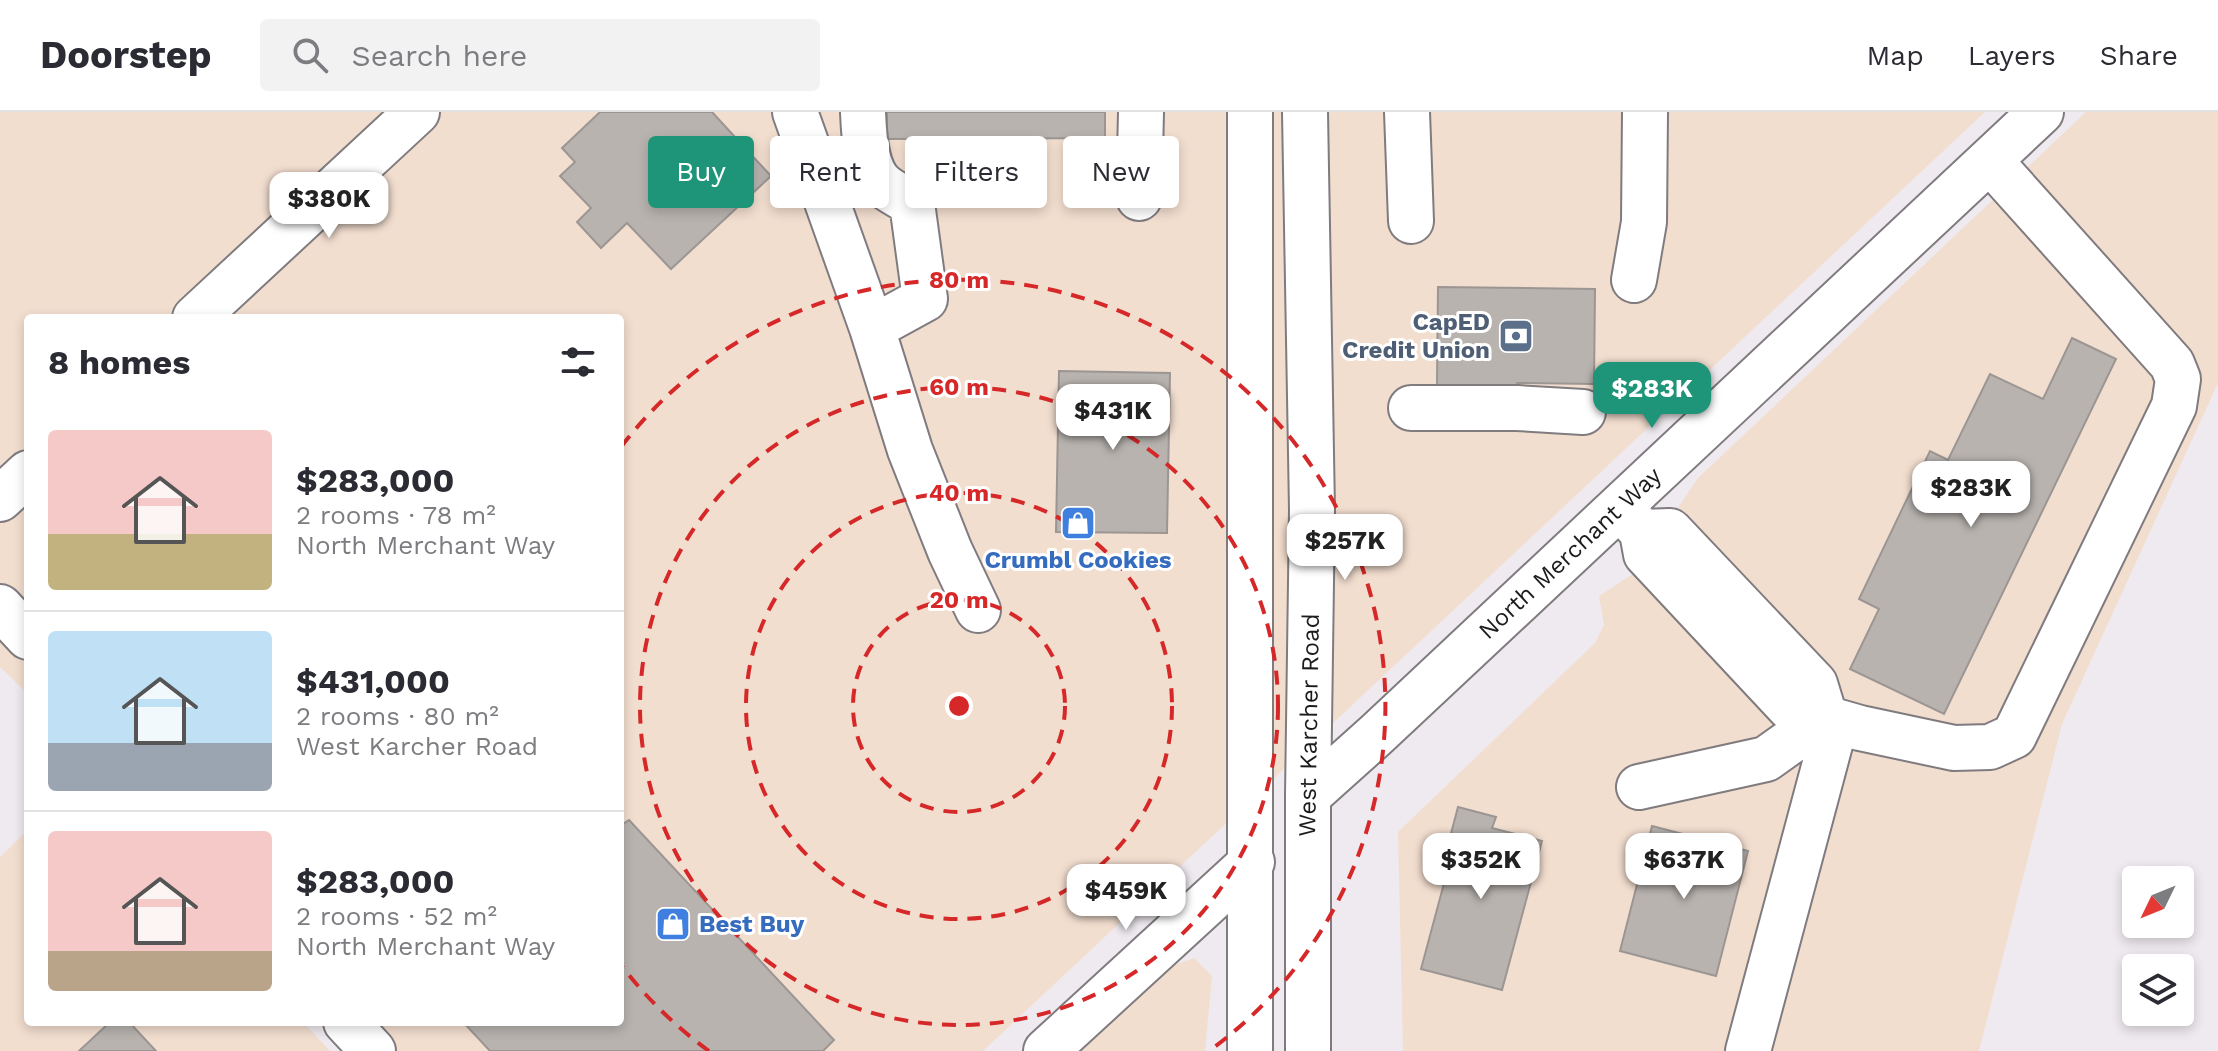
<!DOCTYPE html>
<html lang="en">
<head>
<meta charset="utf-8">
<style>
	body { margin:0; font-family:"Work Sans",sans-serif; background:#f2f2f3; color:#2b2b33; height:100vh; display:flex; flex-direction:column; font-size:30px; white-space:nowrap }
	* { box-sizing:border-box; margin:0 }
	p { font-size:26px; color:#7c7c81 }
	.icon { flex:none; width:44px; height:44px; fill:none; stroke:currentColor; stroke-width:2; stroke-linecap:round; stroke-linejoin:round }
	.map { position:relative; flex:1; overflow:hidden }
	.side { position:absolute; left:24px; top:202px; width:600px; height:712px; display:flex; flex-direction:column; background:#fff; border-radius:8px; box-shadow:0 4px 12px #0003 }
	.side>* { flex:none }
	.hud { position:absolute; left:648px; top:24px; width:760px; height:72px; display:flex; gap:16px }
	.needle { width:52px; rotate:227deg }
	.buttons { position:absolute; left:2122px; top:754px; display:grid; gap:16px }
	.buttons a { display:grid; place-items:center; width:72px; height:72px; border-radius:8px; background:#fff; box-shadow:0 4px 12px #0003; font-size:40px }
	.price { position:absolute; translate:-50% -68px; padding:0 18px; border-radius:16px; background:#fff; color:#222; font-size:26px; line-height:52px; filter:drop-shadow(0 2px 4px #0008) }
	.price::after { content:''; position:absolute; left:50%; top:48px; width:24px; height:18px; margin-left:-12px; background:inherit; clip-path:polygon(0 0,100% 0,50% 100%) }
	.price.active { background:#1e9479; color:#fff }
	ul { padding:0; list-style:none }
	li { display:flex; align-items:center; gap:24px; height:200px; padding:0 24px }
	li+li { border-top:2px solid #e1e1e2 }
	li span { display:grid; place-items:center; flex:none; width:224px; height:160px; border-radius:8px; color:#555 }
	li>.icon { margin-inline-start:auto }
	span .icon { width:96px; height:96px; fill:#fffc; stroke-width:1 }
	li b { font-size:34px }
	h2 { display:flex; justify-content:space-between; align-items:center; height:96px; padding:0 24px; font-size:34px }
	.chip { padding:0 28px; border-radius:8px; background:#fff; box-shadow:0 4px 12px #0003; font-size:28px; line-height:72px }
	.chip.active { background:#1e9479; color:#fff }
	header { display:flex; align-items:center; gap:48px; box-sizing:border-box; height:112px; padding:0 40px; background:#fff; border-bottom:2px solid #e1e1e2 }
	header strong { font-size:38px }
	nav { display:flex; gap:44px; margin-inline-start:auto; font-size:28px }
	.search { width:560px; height:72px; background:#f2f2f3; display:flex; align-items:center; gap:20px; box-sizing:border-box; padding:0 28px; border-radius:8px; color:#7c7c81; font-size:30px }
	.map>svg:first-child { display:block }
	.commercial { fill:#f2decf }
	.building { fill:#b8b3af; stroke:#9b9693; stroke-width:2 }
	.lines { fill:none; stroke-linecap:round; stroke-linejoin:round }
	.minor-casing { stroke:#7f7b7f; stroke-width:48 }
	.major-casing { stroke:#7f7b7f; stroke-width:48 }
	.minor { stroke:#fff; stroke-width:44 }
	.major { stroke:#fff; stroke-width:44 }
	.ring { fill:none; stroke:#d62828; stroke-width:4; stroke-dasharray:14 10 }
	.labels { text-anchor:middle; stroke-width:6; stroke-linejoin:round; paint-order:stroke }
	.service-label { font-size:24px; font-weight:bold; fill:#4e5e75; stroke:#fff; text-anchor:end }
	.street-label { font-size:24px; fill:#1d1c1d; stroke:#fff }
	.shop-label { font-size:24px; font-weight:bold; fill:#366cbe; stroke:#fff }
	.centre { fill:#d62828; stroke:#fff; stroke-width:4 }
	.ring-label { font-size:24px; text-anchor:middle; font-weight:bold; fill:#d62828; stroke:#fff; stroke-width:6; stroke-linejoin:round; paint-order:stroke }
</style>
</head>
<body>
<header>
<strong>Doorstep</strong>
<div class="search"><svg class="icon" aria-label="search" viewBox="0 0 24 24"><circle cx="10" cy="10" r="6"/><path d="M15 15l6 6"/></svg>Search here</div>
<nav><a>Map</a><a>Layers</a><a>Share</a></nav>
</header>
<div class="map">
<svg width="2218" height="939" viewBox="0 0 2218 939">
	<rect width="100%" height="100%" fill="#efeaef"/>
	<path class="commercial" d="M0 0H1985L983 939H394L364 910H620V206H28V582L0 555Z
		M2086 0H2218V271L2062 612 1979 939H1403L1398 720 1595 531 1604 513 1599 484 1633 462 1698 366Z
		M28 718V910H303L330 939H0V745Z
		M1194 846 1212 864 1205 939H1079L1167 856Z"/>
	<path class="building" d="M600 0H712L771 64 671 157 627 111 601 136 577 110 591 96 560 64 575 50 562 36Z
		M887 0H1105V26L887 27Z
		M1438 175 1595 177 1594 272 1517 271V315L1463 274 1437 273Z
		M2072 226 2116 247 1944 602 1850 557 1879 497 1859 487 1930 339 1948 348 1990 262 2043 287Z
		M1059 259 1170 261 1167 421 1056 420Z
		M1458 695 1496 705 1492 716 1542 729 1502 878 1421 857 1450 749 1444 748Z
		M629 708 834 928 823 939H490L463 910H620V714Z
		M1652 714 1748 739 1716 864 1620 839Z
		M110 910H129L156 939H79Z"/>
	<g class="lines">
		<g class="minor-casing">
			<path id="minor" d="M795 0 872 216 910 338 950 439 978 498
				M863 0C864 23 865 59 884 74 893 81 903 86 912 91L925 187 872 216
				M1407 0 1411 109
				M1139 86 1141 0
				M1634 168 1644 110 1645 0
				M195 206 417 0
				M1411 296H1517L1583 300
				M0 387 28 361
				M1620 395 1642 420 1646 442 1790 596 1860 616 1954 636 1990 635 2014 624 2174 294 2178 267 2172 252 1990 49
				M1642 420 1670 419 1815 572 1825 605
				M0 495 28 525
				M1639 675 1766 647 1825 605
				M1308 684 1377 622 2041 0
				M346 910 373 939
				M1046 939 1252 750
				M1748 939 1836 610"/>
		</g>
		<g class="major-casing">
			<path id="major" d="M1305 0 1312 398 1308 684V939
				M1250 939V0"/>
		</g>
		<use href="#minor" class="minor"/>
		<use href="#major" class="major"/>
	</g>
	<g class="ring">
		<circle cx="959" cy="594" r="106"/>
		<circle cx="959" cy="594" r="213"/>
		<circle cx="959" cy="594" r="319"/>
		<path d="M709 939A426 426 0 0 1 621 853M621 335A426 426 0 1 1 1209 939"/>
	</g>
	<defs>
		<g id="bank-square" transform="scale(1.8)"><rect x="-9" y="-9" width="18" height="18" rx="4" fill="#5c6f8a" stroke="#fff"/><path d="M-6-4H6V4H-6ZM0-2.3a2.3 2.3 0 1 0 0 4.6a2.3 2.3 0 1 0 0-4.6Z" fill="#fff"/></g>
		<g id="shop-square" transform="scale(1.8)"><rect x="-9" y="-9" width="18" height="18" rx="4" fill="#3f7fe0" stroke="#fff"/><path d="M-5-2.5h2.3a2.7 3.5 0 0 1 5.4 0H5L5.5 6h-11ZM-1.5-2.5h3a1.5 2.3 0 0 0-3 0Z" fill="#fff"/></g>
	</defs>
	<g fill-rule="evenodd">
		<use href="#bank-square" x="1516" y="224"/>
		<use href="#shop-square" x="1078" y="411"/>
		<use href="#shop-square" x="673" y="812"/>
	</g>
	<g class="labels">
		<g class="service-label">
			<text x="1490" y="218">CapED<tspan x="1490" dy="28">Credit Union</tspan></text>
		</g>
		<g class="street-label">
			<text transform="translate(1570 441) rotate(-43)" y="8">North Merchant Way</text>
			<text transform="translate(1309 613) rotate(-89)" y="8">West Karcher Road</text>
		</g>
		<g class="shop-label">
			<text x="1078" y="456">Crumbl Cookies</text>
			<text x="699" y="820" text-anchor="start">Best Buy</text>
		</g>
	</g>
	<circle cx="959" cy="594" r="12" class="centre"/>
	<g class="ring-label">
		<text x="959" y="176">80 m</text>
		<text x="959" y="283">60 m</text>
		<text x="959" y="389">40 m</text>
		<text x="959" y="496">20 m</text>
	</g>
</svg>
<div class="buttons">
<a><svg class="needle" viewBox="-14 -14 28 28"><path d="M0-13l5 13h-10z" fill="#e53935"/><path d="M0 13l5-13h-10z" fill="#7c7c81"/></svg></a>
<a><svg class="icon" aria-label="layers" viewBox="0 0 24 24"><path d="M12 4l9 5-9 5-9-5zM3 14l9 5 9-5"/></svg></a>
</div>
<b class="price" style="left:329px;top:128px">$380K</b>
<b class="price active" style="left:1652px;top:318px">$283K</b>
<b class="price" style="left:1113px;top:340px">$431K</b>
<b class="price" style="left:1971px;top:417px">$283K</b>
<b class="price" style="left:1345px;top:470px">$257K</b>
<b class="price" style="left:1481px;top:789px">$352K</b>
<b class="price" style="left:1684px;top:789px">$637K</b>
<b class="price" style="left:1126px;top:820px">$459K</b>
<div class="hud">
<a class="chip active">Buy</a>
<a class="chip">Rent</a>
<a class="chip">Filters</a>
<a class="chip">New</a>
</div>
<section class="side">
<h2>8 homes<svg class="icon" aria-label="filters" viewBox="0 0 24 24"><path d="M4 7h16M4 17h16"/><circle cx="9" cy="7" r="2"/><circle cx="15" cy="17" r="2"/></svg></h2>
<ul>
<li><span style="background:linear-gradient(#f6c9c9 65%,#c2b280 0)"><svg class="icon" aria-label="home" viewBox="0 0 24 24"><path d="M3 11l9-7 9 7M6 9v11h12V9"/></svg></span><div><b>$283,000</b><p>2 rooms · 78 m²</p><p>North Merchant Way</p></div></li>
<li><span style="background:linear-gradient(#bfe0f5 70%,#9aa5b1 0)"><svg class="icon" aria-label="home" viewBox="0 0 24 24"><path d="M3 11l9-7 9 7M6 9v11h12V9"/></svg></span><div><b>$431,000</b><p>2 rooms · 80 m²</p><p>West Karcher Road</p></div></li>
<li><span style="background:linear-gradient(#f6c9c9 75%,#b9a48a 0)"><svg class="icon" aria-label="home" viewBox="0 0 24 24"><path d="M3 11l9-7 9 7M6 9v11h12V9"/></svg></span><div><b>$283,000</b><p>2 rooms · 52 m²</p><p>North Merchant Way</p></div></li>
</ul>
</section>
</div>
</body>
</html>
